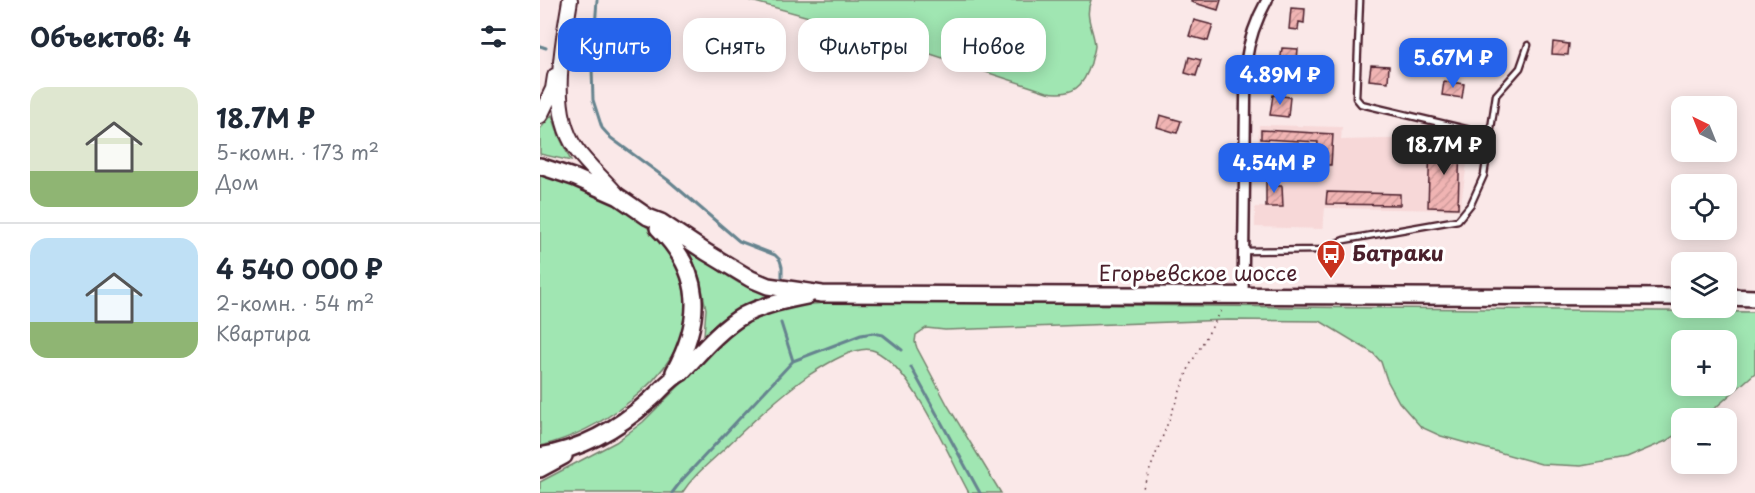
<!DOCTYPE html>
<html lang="ru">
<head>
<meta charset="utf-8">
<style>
	body { margin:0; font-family:"Playpen Sans",sans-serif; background:#f2f2f3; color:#1f2937; height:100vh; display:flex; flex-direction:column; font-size:22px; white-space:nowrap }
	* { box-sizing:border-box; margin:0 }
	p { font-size:20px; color:#747a83 }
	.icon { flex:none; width:33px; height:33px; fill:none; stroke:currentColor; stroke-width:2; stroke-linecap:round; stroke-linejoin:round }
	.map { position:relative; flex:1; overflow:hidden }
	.panel { display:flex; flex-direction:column; background:#fff; width:540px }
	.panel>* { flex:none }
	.top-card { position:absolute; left:18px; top:18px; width:570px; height:54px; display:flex; gap:12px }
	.needle { width:39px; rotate:317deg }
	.tools { position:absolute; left:1131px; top:96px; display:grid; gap:12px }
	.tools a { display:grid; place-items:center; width:66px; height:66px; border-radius:12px; background:#fff; box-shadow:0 3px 15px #0003; font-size:30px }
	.price { position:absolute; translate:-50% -51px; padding:0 14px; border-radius:12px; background:#2563eb; color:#fff; font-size:20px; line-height:39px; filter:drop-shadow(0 2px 3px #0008) }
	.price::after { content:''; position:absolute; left:50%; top:36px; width:18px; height:14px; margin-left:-9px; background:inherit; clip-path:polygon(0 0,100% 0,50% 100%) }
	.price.active { background:#222; color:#fff }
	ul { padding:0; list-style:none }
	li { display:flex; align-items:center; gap:18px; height:150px; padding:0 30px }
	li+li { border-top:2px solid #e0e1e3 }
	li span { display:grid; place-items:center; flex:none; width:168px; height:120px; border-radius:18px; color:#555 }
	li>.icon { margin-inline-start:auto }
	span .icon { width:72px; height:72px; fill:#fffc; stroke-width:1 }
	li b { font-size:26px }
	h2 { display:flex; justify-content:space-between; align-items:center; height:72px; padding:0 30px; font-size:26px }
	.pill { padding:0 21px; border-radius:18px; background:#fff; box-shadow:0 3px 15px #0003; font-size:21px; line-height:54px }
	.pill.active { background:#2563eb; color:#fff }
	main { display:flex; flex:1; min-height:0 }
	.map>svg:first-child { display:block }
	.built { fill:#f7d8d8 }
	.green { fill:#a0e6b2; stroke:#75826e; stroke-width:1.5; fill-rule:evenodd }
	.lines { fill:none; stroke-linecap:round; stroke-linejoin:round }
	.stream { stroke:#66848f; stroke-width:3 }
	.building { fill:url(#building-hatch); stroke:#4a1f2b; stroke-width:1.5 }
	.service-casing { stroke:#4a1f2b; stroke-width:9 }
	.minor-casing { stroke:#4a1f2b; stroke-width:14 }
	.secondary-casing { stroke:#4a1f2b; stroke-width:18 }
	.primary-casing { stroke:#4a1f2b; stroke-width:20 }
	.path { stroke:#4a1f2b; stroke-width:1.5; stroke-dasharray:1.5 4.5; stroke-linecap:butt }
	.service { stroke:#fff; stroke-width:4.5 }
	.minor { stroke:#fff; stroke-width:9 }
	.secondary { stroke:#fff; stroke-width:14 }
	.primary { stroke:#fff; stroke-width:15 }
	.labels { text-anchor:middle; stroke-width:6; stroke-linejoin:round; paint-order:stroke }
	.poi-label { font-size:21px; font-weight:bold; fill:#4a1f2b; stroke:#fff; text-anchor:start }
	.street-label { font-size:21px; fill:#4a1f2b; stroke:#fff }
</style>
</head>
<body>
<main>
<section class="panel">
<h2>Объектов: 4<svg class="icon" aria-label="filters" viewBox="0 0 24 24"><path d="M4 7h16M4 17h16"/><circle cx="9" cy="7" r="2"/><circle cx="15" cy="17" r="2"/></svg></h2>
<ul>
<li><span style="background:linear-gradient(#dfe7d0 70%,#8fb573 0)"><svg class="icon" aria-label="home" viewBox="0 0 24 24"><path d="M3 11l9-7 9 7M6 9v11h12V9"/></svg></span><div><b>18.7M ₽</b><p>5-комн. · 173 m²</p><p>Дом</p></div></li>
<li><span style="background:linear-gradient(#bfe0f5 70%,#8fb573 0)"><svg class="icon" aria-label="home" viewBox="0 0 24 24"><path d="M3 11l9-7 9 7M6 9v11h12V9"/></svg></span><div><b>4 540 000 ₽</b><p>2-комн. · 54 m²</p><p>Квартира</p></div></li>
</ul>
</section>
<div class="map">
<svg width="1215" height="493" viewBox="0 0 1215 493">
	<defs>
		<pattern id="building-hatch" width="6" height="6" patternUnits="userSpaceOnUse" patternTransform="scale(1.5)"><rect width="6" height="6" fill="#f0b4b3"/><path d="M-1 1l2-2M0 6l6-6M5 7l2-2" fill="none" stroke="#cf9a9a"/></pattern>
	</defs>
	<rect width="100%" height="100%" fill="#fae8e8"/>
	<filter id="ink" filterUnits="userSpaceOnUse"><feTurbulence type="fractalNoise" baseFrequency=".0167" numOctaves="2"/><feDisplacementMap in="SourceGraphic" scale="12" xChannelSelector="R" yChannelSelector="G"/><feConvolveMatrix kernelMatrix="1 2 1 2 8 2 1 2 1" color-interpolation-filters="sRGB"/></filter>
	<g filter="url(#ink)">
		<path class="built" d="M719 125 802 127 801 140 931 137 920 210 785 208 783 229 715 227V207H726V145H718Z"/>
		<path class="green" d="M208 0H551C544 16 553 28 555 45 555 51 552 57 551 63 543 88 533 96 507 92L326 33Z
			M12 115 19 136 31 161 0 154V129Z
			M0 172C13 175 26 181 38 187 69 199 99 217 122 241 129 250 135 262 139 273 159 327 131 369 89 402 62 423 33 438 0 446Z
			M149 250H152L181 272 199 283 233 296C206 304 184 312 165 335H164L166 309 160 279Z
			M299 302 1215 312V373L1174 409 1160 418H1142L1141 431 1126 441 1086 458 1041 466 1001 464 901 436 881 427 859 402 847 380 841 362 833 353 780 321 688 320 405 330 386 328 376 335 375 342 377 348 408 406 461 493H429C408 455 373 369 335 351 318 343 283 366 269 375 239 396 209 425 183 450 168 464 153 476 142 493H0V482L76 442 103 422 194 331 219 315 260 305ZM1142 340H1186V386H1142Z"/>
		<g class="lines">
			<path class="stream" d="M57 0 52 68 53 100 62 128 71 138 128 180 199 241 235 255 240 260 242 267V278
				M0 46 6 48
				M39 54 53 57
				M241 323 253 361
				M371 367 440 493
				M132 493 142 480 253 361 321 335 333 333 343 335 362 350"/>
		</g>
		<path class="building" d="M651 0H681L678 10 651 2Z
			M751 8 765 9 764 23 759 22 758 30 749 29Z
			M654 20 673 25 668 41 649 36Z
			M1013 42 1029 44 1028 55 1012 54Z
			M742 48 758 49 756 73 739 71Z
			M649 57 661 60 656 76 645 73Z
			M831 65 849 66 848 82 829 80Z
			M904 81 924 84 922 98 902 95Z
			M733 95 750 97 748 117 730 115Z
			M620 115 641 121 637 133 617 127Z
			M721 130 793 134 791 165H776L778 142 721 139Z
			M890 143 920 144 918 208 888 207Z
			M726 178H736V186H742L743 207H726Z
			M787 192 860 194V205L786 204Z"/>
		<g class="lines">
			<g class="service-casing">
				<path id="service" d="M820 0 816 98 821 104 930 130 940 137 949 149
					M704 251 780 250 804 240 918 220 931 204 944 175 956 95 980 68 988 45"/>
			</g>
			<g class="minor-casing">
				<path id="minor" d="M703 296 706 62C709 39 716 20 727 0"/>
			</g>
			<g class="secondary-casing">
				<path id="secondary" d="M30 0C23 45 8 109 36 149 48 166 65 180 79 197
					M0 116 13 89 15 76"/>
			</g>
			<g class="primary-casing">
				<path id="primary" d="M0 166 36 178 79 197 108 217 121 222 166 252 211 279 228 286 282 294 1142 297
					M118 228C163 273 163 318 134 372
					M1186 297 1215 298
					M0 456C42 449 78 429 110 400 121 391 128 380 141 373 160 353 180 329 204 315 223 305 246 300 267 296
					M0 469 24 456"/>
			</g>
			<path class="path" d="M601 493 650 365 683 308"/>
			<use href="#service" class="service"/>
			<use href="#minor" class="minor"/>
			<use href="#secondary" class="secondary"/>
			<use href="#primary" class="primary"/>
		</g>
	</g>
	<defs>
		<g id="bus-pin" transform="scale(1.5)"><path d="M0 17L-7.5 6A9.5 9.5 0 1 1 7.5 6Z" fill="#c8321e" stroke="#fff"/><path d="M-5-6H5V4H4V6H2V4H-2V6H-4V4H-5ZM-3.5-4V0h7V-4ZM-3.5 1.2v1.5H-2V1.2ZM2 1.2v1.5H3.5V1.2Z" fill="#fff"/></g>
	</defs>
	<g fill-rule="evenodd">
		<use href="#bus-pin" x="791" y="254"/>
	</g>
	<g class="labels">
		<g class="poi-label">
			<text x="812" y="261">Батраки</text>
		</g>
		<g class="street-label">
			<text x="658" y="281">Егорьевское шоссе</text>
		</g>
	</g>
</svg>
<div class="tools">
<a><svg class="needle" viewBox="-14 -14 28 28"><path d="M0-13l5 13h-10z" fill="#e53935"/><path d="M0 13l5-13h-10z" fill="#747a83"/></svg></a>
<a><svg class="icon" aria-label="locate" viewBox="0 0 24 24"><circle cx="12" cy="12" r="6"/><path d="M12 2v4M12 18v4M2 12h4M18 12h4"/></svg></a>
<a><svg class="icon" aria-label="layers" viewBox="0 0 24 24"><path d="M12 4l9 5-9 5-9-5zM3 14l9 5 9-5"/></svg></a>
<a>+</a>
<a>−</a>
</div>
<b class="price" style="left:913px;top:89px">5.67M ₽</b>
<b class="price" style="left:740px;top:106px">4.89M ₽</b>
<b class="price active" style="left:904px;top:176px">18.7M ₽</b>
<b class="price" style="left:734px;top:194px">4.54M ₽</b>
<div class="top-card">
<a class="pill active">Купить</a>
<a class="pill">Снять</a>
<a class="pill">Фильтры</a>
<a class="pill">Новое</a>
</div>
</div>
</main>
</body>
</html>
